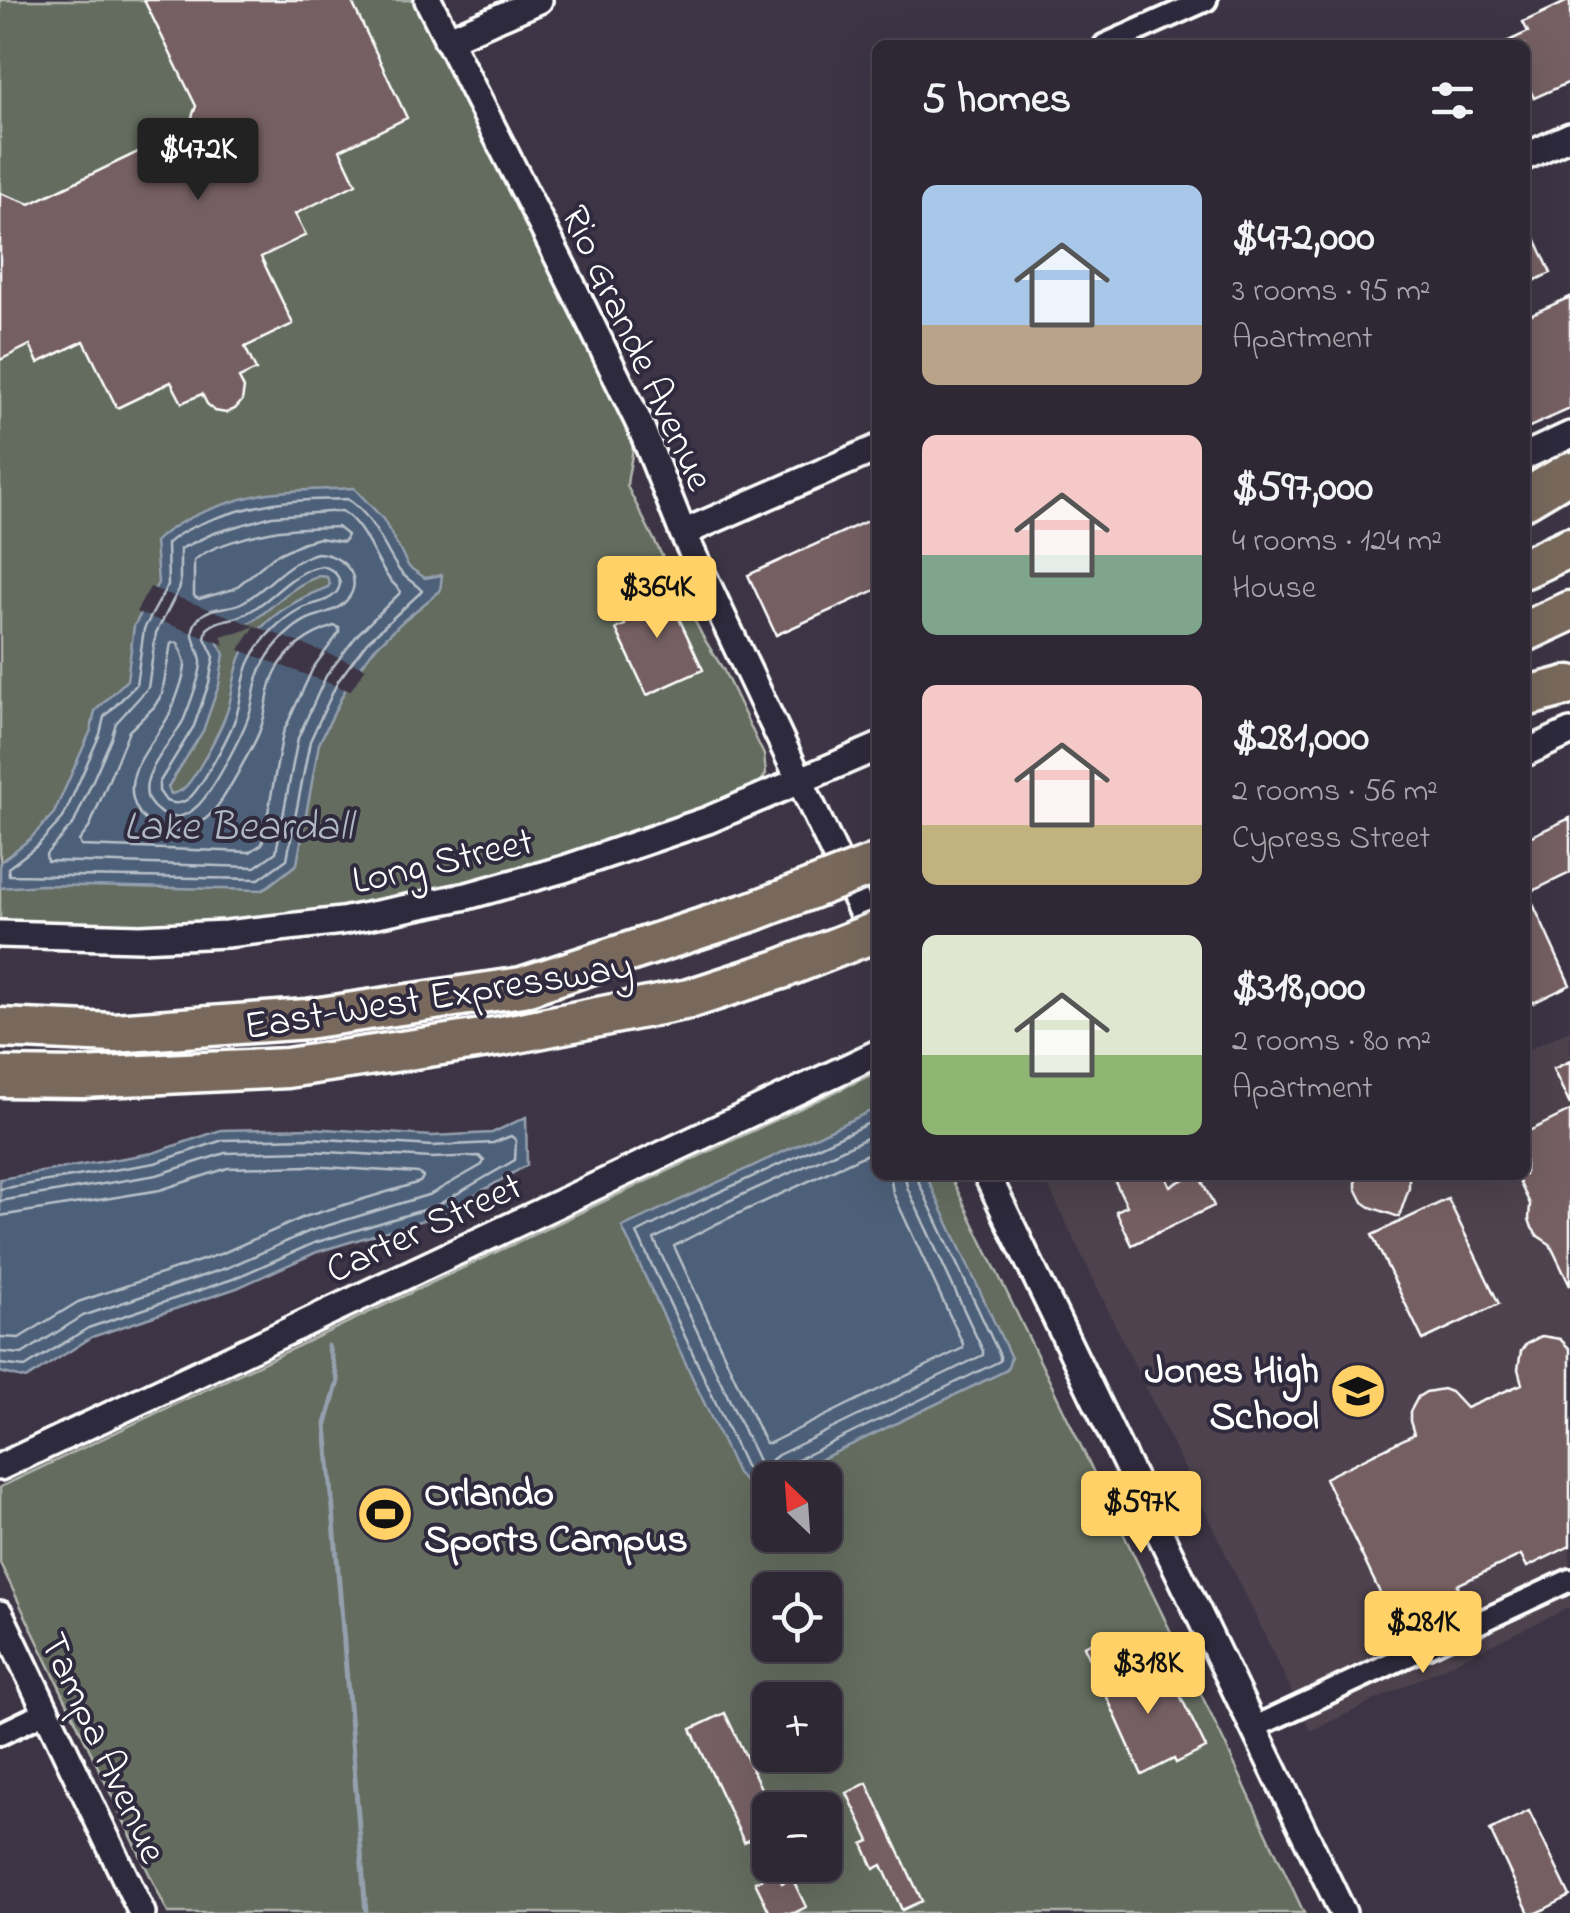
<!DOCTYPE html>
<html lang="en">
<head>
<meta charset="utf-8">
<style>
	body { margin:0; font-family:"Indie Flower",sans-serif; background:#3a3440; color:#f1f3f6; height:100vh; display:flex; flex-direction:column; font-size:38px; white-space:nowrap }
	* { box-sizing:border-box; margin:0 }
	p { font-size:32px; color:#a7a6ac }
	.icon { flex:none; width:55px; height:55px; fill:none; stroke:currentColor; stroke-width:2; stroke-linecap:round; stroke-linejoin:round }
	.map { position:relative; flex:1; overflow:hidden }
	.side { position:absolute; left:872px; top:40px; width:658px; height:1140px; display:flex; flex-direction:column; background:#2e2834; border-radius:15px; box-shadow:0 10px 40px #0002,0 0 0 2px #49444f }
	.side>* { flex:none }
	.needle { width:65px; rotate:335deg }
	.fabs { position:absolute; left:752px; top:1462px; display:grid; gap:20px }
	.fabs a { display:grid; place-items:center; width:90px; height:90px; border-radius:15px; background:#2e2834; box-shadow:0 10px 40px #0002,0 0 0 2px #49444f; font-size:50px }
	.price { position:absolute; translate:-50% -85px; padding:0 22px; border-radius:10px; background:#ffd166; color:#111; font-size:32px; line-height:65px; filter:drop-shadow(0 2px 5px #0008) }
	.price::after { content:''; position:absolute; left:50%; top:60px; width:30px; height:22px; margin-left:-15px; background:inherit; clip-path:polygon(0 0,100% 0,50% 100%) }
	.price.active { background:#222; color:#fff }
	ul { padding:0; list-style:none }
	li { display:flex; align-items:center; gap:30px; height:250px; padding:0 50px }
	li span { display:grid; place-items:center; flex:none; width:280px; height:200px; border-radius:15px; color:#555 }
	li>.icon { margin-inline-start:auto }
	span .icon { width:120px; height:120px; fill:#fffc; stroke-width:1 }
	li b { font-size:42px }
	h2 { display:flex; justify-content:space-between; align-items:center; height:120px; padding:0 50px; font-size:42px }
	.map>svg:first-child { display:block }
	.built { fill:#4e424e }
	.green { fill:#646c5f; stroke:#b2b6af; stroke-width:2.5; fill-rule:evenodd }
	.water { fill:#4e6179; stroke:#95a0af; stroke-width:2.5; fill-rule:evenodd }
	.pier { fill:#3d3545 }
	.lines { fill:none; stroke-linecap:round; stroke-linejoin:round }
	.shore { stroke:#b8c0c9; stroke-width:2.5 }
	.stream { stroke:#95a0af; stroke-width:5 }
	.building { fill:#755f63; stroke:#fff; stroke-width:2.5 }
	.minor-casing { stroke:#fff; stroke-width:28 }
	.tertiary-casing { stroke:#fff; stroke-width:32 }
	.motorway-casing { stroke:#fff; stroke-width:45 }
	.minor { stroke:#2f2a3d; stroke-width:20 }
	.tertiary { stroke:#2f2a3d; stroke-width:25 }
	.motorway { stroke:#78695c; stroke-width:38 }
	.motorway-bridge-casing { stroke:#fff; stroke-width:45; stroke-linecap:butt }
	.motorway-bridge { stroke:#78695c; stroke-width:38 }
	.labels { text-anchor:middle; stroke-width:8; stroke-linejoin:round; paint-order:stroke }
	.street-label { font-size:40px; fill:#fff; stroke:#2f2a3d }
	.poi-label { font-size:40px; font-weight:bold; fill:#fff; stroke:#2f2a3d; text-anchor:end }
	.water-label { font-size:42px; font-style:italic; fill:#afb8c3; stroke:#2f2a3d }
</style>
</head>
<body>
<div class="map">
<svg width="1570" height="1913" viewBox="0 0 1570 1913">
	<rect width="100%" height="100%" fill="#3d3545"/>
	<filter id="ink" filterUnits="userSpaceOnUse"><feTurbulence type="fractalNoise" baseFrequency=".01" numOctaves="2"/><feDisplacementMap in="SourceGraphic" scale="20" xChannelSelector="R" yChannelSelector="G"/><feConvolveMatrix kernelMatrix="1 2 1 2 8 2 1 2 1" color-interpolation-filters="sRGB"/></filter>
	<g filter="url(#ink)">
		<path class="built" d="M1570 1030V1607L1311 1731 1043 1175H1525V1051Z"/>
		<path class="green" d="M0 0H413L633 435C635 451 628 469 627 486L703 637 723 669 764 755 766 774 760 783C531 889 252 942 0 923Z
			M877 1072 878 1175H950L1227 1748 1304 1913H168L0 1563V1487ZM770 1480H825V1535H770ZM770 1590H825V1645H770ZM770 1700H825V1755H770ZM770 1810H825V1865H770Z"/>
		<path class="water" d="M354 488 383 519 409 567 425 578 442 575 440 591 403 621 374 649 347 686 319 744 297 864 263 890 42 885 0 888V862L30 839 54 813 91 730 95 711 127 680 134 626 158 583 155 542C178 517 234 499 268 493 296 489 326 490 354 488ZM319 576 327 577 330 584 328 587C292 601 263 618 243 652 234 669 234 687 229 705 225 722 197 776 185 787 180 792 178 792 171 794L168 787 203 731 219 685 224 654 217 641 222 630C259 627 269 604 297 587 304 582 312 579 319 576Z
			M877 1108 878 1175H926L1011 1358 1007 1370 778 1480H770V1484L753 1490 737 1473 622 1227Z
			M526 1117 527 1165 440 1215 317 1252 237 1288 92 1337 26 1379 0 1372V1179L153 1153 221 1130 310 1128 432 1136 492 1133Z"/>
		<path class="pier" d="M150 587 255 626 238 633 221 636 225 645 136 612Z
			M255 626 366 668 350 691 239 650Z"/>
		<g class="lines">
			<path class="shore" d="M347 499C374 516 382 545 399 570 405 579 416 583 422 591L367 642 338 681 310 741 287 859 259 879 9 875 8 868 37 846 63 818 100 734 104 717 136 685 144 629 168 585 167 544C186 524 241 509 269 504 294 499 322 500 347 499Z
				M342 511C367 528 372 557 390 580 394 584 398 588 401 592L358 634 326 676 298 738 276 852 255 867 47 861 46 854 74 823 111 739 116 723 148 688 156 633 180 587V549L214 533 272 516Z
				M337 527 347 535 344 542 319 538 304 542 274 556 234 589 199 599 194 596V561C208 546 253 535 274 531 294 527 317 528 337 527Z
				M317 553C345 554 368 582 343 604 333 613 319 614 308 619 291 627 274 645 265 661 255 677 255 694 250 712 245 729 236 744 228 760 216 781 191 835 158 811 124 787 173 743 184 719 189 706 202 674 201 661 199 645 185 634 199 618 211 605 227 610 241 603 270 588 281 564 317 553Z
				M322 566C334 569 347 581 335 594 327 603 311 603 300 609 281 619 261 639 251 659 241 677 243 699 235 719 230 734 200 791 188 799 181 804 173 804 166 801L159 791V783L194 726 209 683 214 657 205 638 207 629C219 618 232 621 245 614 273 601 290 571 322 566Z
				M334 626 339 628V633L313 668 283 733 262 844 250 852 81 846 79 841 89 828 129 731 154 707 162 694 171 643H178C180 650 185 658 185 665 185 676 174 705 169 715 154 745 117 775 138 811 143 820 151 826 161 829 202 842 223 799 239 771 246 757 255 744 260 730 268 711 266 689 276 671 288 649 310 634 334 626Z
				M878 1119 704 1199 637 1233 745 1466 755 1477 775 1475 784 1466 1000 1361V1356L919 1183 918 1175
				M878 1133 709 1210 654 1239 759 1463 769 1462 778 1455 983 1355V1351L907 1187 905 1175
				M878 1149 716 1224 674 1246 765 1443H770L963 1348V1344L893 1193 890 1175
				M0 1189 155 1163 223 1140 310 1138 432 1146 493 1143 511 1136 516 1140 515 1160 436 1206 314 1243 233 1279 88 1328 25 1367 0 1364
				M0 1201 157 1175 225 1153 309 1151 432 1158 479 1156 484 1161 482 1165 431 1194 310 1231 229 1267 83 1316 22 1354 0 1352
				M0 1216 160 1190 228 1168 309 1166 418 1173 423 1177 420 1182 304 1217 223 1253 78 1302 19 1338 0 1337"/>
			<path class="stream" d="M328 1346 338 1381 326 1424 366 1913"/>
		</g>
		<path class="building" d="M144 0H351L407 118 340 150 356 184 295 214 306 235 261 257 293 324 245 347 256 370 239 378 244 388 242 401 235 409 226 413 215 411 207 404 202 394 182 403 171 382 117 408 84 341 38 363 30 345 0 360V193L30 204 188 128 196 106Z
			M1570 0V82L1534 98 1525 79V45H1500L1528 32 1523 22Z
			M1525 216 1551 273 1525 285Z
			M1570 297V409L1525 429V317Z
			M878 516V589L776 635 748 575Z
			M664 586 703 670 647 695 616 629 625 625 617 608Z
			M1570 818V873L1528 893 1570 985 1533 1003 1525 986V839Z
			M1570 1061V1105L1553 1069Z
			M1570 1111V1286L1550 1244 1538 1236 1532 1228 1529 1219 1530 1204 1516 1175H1525V1133Z
			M1112 1175H1165L1170 1186 1192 1175H1199L1214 1206 1132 1245 1116 1211 1127 1206Z
			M1356 1175H1409V1188L1399 1217 1370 1207 1363 1202 1356 1188Z
			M1448 1199 1499 1304 1423 1340 1372 1235Z
			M1542 1336 1560 1339 1570 1349V1546L1527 1567 1521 1555 1457 1585 1469 1609 1403 1641 1325 1478 1414 1434 1410 1421V1412L1418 1397 1426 1392 1443 1389 1451 1392 1466 1408 1522 1384 1518 1369 1521 1351 1526 1344Z
			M1097 1640 1113 1671 1120 1668 1132 1695 1171 1677 1206 1748 1176 1763 1174 1759 1142 1775 1084 1646Z
			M725 1713 770 1807V1830L744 1842 691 1729Z
			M867 1783 922 1901 902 1910 882 1865 874 1869 863 1844 870 1841 847 1793Z
			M1529 1811 1570 1896 1537 1913H1529L1490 1830Z
			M777 1872 782 1883 792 1878 806 1907 794 1913H770L755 1882Z"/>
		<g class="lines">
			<g class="minor-casing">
				<path id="minor" d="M1105 45 1206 0
					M1255 1727 1570 1580
					M0 1734 46 1712"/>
			</g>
			<g class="tertiary-casing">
				<path id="tertiary" d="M428 0 572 285 640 425 683 533 878 946
					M447 40 539 0
					M1525 157 1570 136
					M1525 456 1570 435
					M683 533 878 448
					M1525 753 1570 732
					M0 934 140 938 226 934 342 921 467 896 564 869 708 820 878 747
					M987 1175 1343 1913
					M0 1467 878 1053
					M0 1614 142 1913"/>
			</g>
			<g class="motorway-casing">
				<path id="motorway" d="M1525 499 1570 472
					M1525 568 1570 547
					M1525 632 1570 611
					M1525 697 1570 685
					M0 1028 114 1033 307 1019 522 987 754 911
					M0 1077 82 1078 287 1068 502 1036 689 999 781 969"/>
			</g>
			<use href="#minor" class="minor"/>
			<use href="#tertiary" class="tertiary"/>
			<use href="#motorway" class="motorway"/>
			<g class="motorway-bridge-casing">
				<path id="motorway-bridge" d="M754 911 878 863
					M781 969 878 931"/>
			</g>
			<use href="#motorway-bridge" class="motorway-bridge"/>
		</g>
	</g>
	<defs>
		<g id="school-disc" transform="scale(2.875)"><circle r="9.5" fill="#ffd166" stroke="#2f2a3d"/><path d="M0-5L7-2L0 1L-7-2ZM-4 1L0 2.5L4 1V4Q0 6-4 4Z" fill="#111"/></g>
		<g id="stadium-disc" transform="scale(2.875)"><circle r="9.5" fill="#ffd166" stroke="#2f2a3d"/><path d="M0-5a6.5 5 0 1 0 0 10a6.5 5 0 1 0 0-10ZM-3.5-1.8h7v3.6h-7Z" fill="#111"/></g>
	</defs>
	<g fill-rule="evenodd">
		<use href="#school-disc" x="1358" y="1391"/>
		<use href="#stadium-disc" x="385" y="1514"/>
	</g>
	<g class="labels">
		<g class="street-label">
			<text transform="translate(639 347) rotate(65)" y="14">Rio Grande Avenue</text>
			<text transform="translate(442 859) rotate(-13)" y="14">Long Street</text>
			<text transform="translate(438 994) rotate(-9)" y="14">East-West Expressway</text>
			<text transform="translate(423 1226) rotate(-25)" y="14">Carter Street</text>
			<text transform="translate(105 1747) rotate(65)" y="14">Tampa Avenue</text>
		</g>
		<g class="poi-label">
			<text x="1319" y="1382">Jones High<tspan x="1319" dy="46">School</tspan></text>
			<text x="424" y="1505" text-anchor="start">Orlando<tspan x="424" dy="46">Sports Campus</tspan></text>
		</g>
		<g class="water-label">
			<text x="238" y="839">Lake Beardall</text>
		</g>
	</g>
</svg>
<div class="fabs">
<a><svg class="needle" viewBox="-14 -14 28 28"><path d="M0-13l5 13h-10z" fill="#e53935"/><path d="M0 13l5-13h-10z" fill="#a7a6ac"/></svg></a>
<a><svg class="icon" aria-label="locate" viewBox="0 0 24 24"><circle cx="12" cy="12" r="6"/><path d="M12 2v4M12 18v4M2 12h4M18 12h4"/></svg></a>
<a>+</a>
<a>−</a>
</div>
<b class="price active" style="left:198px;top:203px">$472K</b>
<b class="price" style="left:657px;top:641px">$364K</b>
<b class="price" style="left:1141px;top:1556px">$597K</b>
<b class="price" style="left:1423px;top:1676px">$281K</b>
<b class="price" style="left:1148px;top:1717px">$318K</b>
<section class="side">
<h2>5 homes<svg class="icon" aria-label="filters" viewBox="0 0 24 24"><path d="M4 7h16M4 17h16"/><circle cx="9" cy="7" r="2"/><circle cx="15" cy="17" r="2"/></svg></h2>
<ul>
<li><span style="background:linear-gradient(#a9c7e8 70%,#b9a48a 0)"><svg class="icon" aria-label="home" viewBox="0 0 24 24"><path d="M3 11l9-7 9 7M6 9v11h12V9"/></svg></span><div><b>$472,000</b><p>3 rooms · 95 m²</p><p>Apartment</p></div></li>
<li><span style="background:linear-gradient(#f6c9c9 60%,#7fa58c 0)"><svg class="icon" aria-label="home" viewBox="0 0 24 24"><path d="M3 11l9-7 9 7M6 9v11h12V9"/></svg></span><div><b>$597,000</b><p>4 rooms · 124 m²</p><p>House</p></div></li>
<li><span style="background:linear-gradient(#f6c9c9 70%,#c2b280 0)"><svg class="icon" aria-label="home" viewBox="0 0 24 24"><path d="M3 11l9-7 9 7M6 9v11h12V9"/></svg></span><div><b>$281,000</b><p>2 rooms · 56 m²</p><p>Cypress Street</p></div></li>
<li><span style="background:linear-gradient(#dfe7d0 60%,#8fb573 0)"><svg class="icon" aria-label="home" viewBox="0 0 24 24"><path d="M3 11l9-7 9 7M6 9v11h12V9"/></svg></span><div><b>$318,000</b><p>2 rooms · 80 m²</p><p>Apartment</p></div></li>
</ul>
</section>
</div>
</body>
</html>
